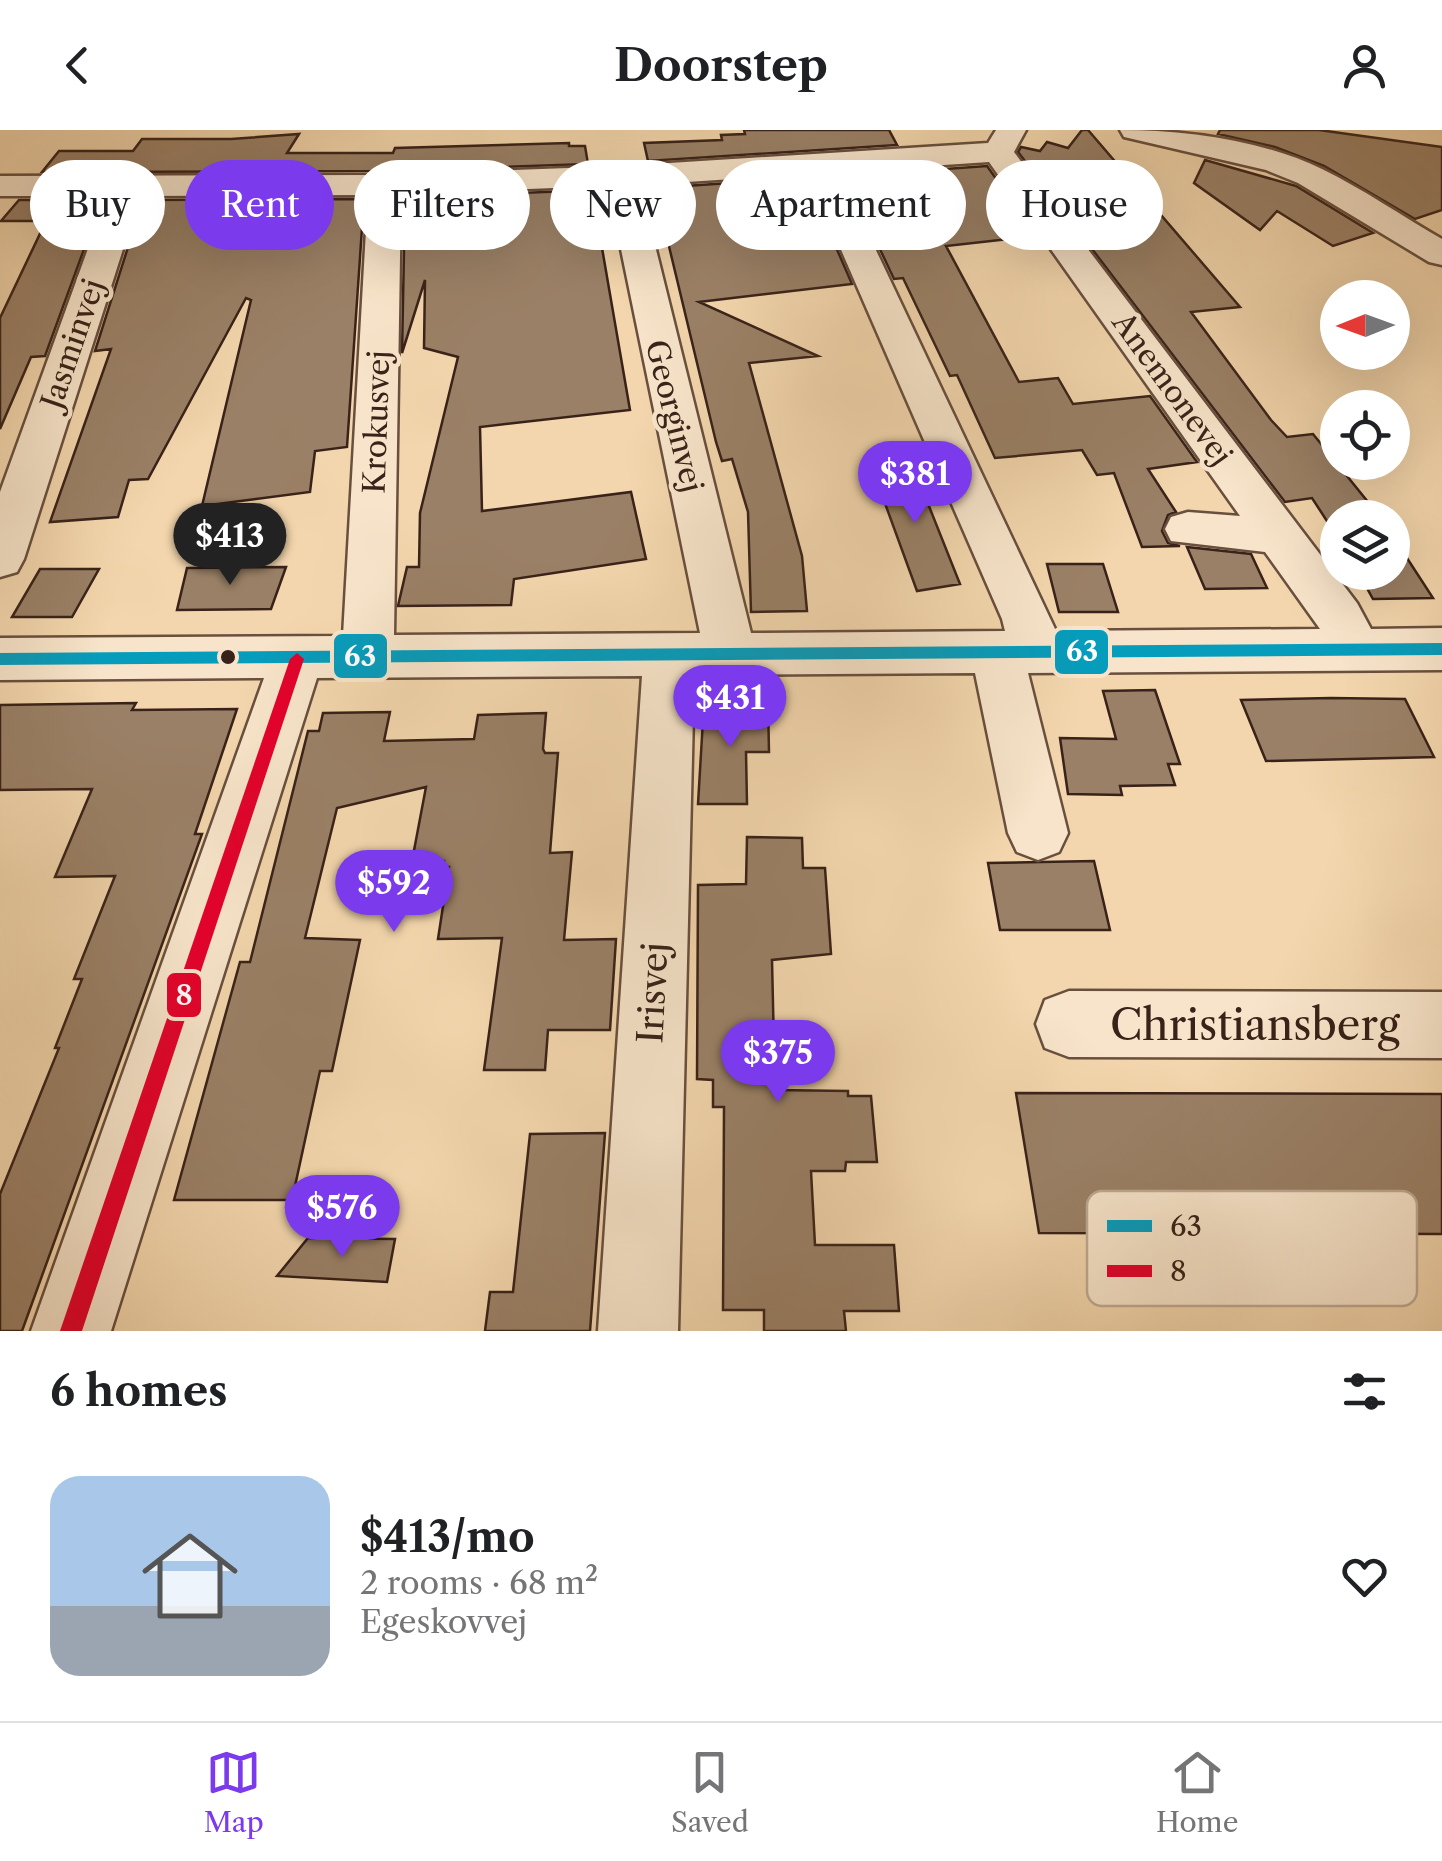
<!DOCTYPE html>
<html lang="en">
<head>
<meta charset="utf-8">
<style>
	body { margin:0; font-family:"Libre Caslon Text",serif; background:#f6f6f6; color:#202124; height:100vh; display:flex; flex-direction:column; font-size:38px; white-space:nowrap }
	* { box-sizing:border-box; margin:0 }
	p { font-size:32px; color:#757577 }
	.icon { flex:none; width:55px; height:55px; fill:none; stroke:currentColor; stroke-width:2; stroke-linecap:round; stroke-linejoin:round }
	.map { position:relative; height:1201px; overflow:hidden }
	.drawer { display:flex; flex-direction:column; background:#fff; flex:1 }
	.drawer>* { flex:none }
	.top-card { position:absolute; left:30px; top:30px; width:1382px; height:90px; display:flex; gap:20px }
	.needle { width:65px; rotate:269deg }
	.controls { position:absolute; left:1320px; top:150px; display:grid; gap:20px }
	.controls a { display:grid; place-items:center; width:90px; height:90px; border-radius:50%; background:#fff; box-shadow:0 10px 40px #0002; font-size:50px }
	.price { position:absolute; translate:-50% -85px; padding:0 22px; border-radius:35px; background:#7c3aed; color:#fff; font-size:32px; line-height:65px; filter:drop-shadow(0 2px 5px #0008) }
	.price::after { content:''; position:absolute; left:50%; top:60px; width:30px; height:22px; margin-left:-15px; background:inherit; clip-path:polygon(0 0,100% 0,50% 100%) }
	.price.active { background:#222; color:#fff }
	ul { padding:0; list-style:none }
	li { display:flex; align-items:center; gap:30px; height:250px; padding:0 50px }
	li+li { border-top:2px solid #e0e0e0 }
	li span { display:grid; place-items:center; flex:none; width:280px; height:200px; border-radius:30px; color:#555 }
	li>.icon { margin-inline-start:auto }
	span .icon { width:120px; height:120px; fill:#fffc; stroke-width:1 }
	li b { font-size:42px }
	h2 { display:flex; justify-content:space-between; align-items:center; height:120px; padding:0 50px; font-size:42px }
	.pill { padding:0 35px; border-radius:45px; background:#fff; box-shadow:0 10px 40px #0002; font-size:35px; line-height:90px }
	.pill.active { background:#7c3aed; color:#fff }
	header { display:flex; justify-content:space-between; align-items:center; height:130px; padding:0 50px; background:#fff; font-size:45px; font-weight:800 }
	.menu { display:flex; justify-content:space-around; align-items:center; height:140px; border-top:2px solid #e0e0e0; background:#fff; font-size:28px; color:#757577 }
	.menu a { display:grid; justify-items:center; gap:5px }
	.menu .active { color:#7c3aed }
	.map>svg:first-child { display:block }
	.building { fill:#9a8066; stroke:#392219; stroke-width:2.5 }
	.lines { fill:none; stroke-linecap:round; stroke-linejoin:round }
	.minor-casing { stroke:#684f3e; stroke-width:5 }
	.minor { fill:#f7e4ca; fill-rule:evenodd }
	.bus-1-casing { stroke:#f7e4ca; stroke-width:7 }
	.bus-2-casing { stroke:#f7e4ca; stroke-width:7 }
	.bus-1 { fill:#069cbc; fill-rule:evenodd }
	.bus-2 { fill:#e4002b; fill-rule:evenodd }
	.bus-dot { fill:#392219; stroke:#f7e4ca; stroke-width:4 }
	.labels { text-anchor:middle; stroke-width:9; stroke-linejoin:round; paint-order:stroke }
	.far-street-label { font-size:30px; fill:#392219; stroke:#f7e4ca }
	.street-label { font-size:35px; fill:#392219; stroke:#f7e4ca }
	.near-street-label { font-size:42px; fill:#392219; stroke:#f7e4ca }
	.key { fill:#f7e4ca; stroke:#beaa95; stroke-width:2.5 }
	.key-label { font-size:28px; fill:#392219 }
	.line-badge { stroke:#f7e4ca; stroke-width:4 }
	.badge-label { font-size:28px; text-anchor:middle; font-weight:bold; fill:#fff }
</style>
</head>
<body>
<header><svg class="icon" aria-label="back" viewBox="0 0 24 24"><path d="M15 5l-7 7 7 7"/></svg>Doorstep<svg class="icon" aria-label="person" viewBox="0 0 24 24"><circle cx="12" cy="8" r="4"/><path d="M4 21q1-7 8-7t8 7"/></svg></header>
<div class="map">
<svg width="1442" height="1201" viewBox="0 0 1442 1201">
	<rect width="100%" height="100%" fill="#f3d6ad"/>
	<filter id="stains"><feTurbulence type="fractalNoise" baseFrequency=".002" numOctaves="4"/><feColorMatrix values="0 0 0 0 .2 0 0 0 0 .09 0 0 0 0 .02 0 0 0 .5 -.17"/></filter>
	<radialGradient id="worn" r=".72"><stop offset=".6" stop-color="#630" stop-opacity="0"/><stop offset="1" stop-color="#630" stop-opacity=".3"/></radialGradient>
	<path class="building" d="M744 0H889L897 15 648 31 644 13 722 10 721 5 745 4Z
		M1082 0H1088L1240 177 1191 182 1271 290 1287 307 1313 304 1381 388H1338V408L1312 368 1285 372 1018 22 1021 17 1040 21 1047 12 1068 18Z
		M1220 0H1319L1442 17V80L1415 89 1324 36 1275 17 1218 4Z
		M299 4 287 23H393L395 18 569 13V16H585L588 34 385 41 42 42 59 21H133L142 9H231Z
		M1205 30 1296 56 1373 103 1333 116 1277 81 1260 100 1194 53Z
		M987 36 1037 106 946 116 1019 252 1058 248 1073 274 1150 266 1197 332 1148 339 1176 382 1168 385 1162 401 1168 413 1180 416 1142 417 1114 343 1097 345 1082 320 995 328 957 245 950 246 903 148 894 149 845 45 909 41 912 46 917 41Z
		M806 48 852 154 699 172 818 226 749 233 802 426 807 481 751 482 748 382 732 329 722 331 716 312 655 58Z
		M592 60 630 280 480 297 482 381 631 362 646 429 514 449 511 475 398 476 407 437H419L420 383 458 227 424 218 425 150 402 223 405 68Z
		M364 69 347 317 315 321 310 362 202 376 251 170 246 168 148 349 129 350 118 387 50 392 111 219 95 221 143 70Z
		M19 70H102L45 226 31 227 0 299V188L46 91H1Z
		M911 331 960 454 917 461 871 335Z
		M1392 405 1433 468 1373 469 1358 442H1392Z
		M1187 417 1251 424 1267 458 1205 459Z
		M1047 434H1103L1118 482H1059Z
		M286 437 271 479 177 480 187 438Z
		M40 439H99L72 487H12Z
		M1155 560 1180 634H1168L1175 655 1120 656 1122 665 1068 664 1060 608 1116 609 1103 561Z
		M1331 568 1405 569 1434 627 1266 631 1241 570Z
		M136 573 132 580 237 579 195 704H202L22 1201H0V1064L59 918H55L82 849H74L115 746 55 747 92 659 0 660V575Z
		M704 573H768L769 622H746L747 674H698Z
		M390 582 384 611 474 609 478 585 546 583 543 619 545 623H558L550 723 572 722 564 810 616 809 610 900H548L545 940H484L502 808 438 809 449 737H443L444 731H412L426 657 337 678 305 808 360 810 332 941H320L292 1070H174L240 832H250L308 601H319L323 583Z
		M747 707 802 708 803 738H825L831 824 772 830 775 960 848 961V966H871L877 1032H846L845 1041H811L815 1115H894L899 1181H844L846 1201H764V1180H723L724 977H713V950L697 949 698 755 746 754Z
		M1094 731 1110 800H1000L988 733Z
		M1016 963 1442 964V1104L1039 1103Z
		M605 1003 590 1201H485L490 1162H513L530 1004Z
		M308 1108 395 1109 387 1152 277 1146Z"/>
	<g class="lines">
		<g class="minor-casing">
			<path id="minor" d="M996 0H1026L1014 22 1357 473 1371 499 1442 498V540L1028 543 1068 703 1059 722 1038 730 1017 722 1008 703 975 543 694 545 678 1201H598L642 546 317 548 111 1201H31L264 548 0 550V508L343 506 368 65 140 66 24 429 17 442 0 447V362L107 66H0V46L385 45 622 36 988 13ZM989 32 1240 386 1188 382 1171 387 1165 399 1171 411 1265 422 1320 499 1056 501 839 42ZM808 44 1002 489 1005 501 751 503 640 55ZM608 56 700 503 394 505 401 64Z
				M1120 0C1186 0 1262 10 1322 39 1363 59 1402 86 1442 109V135L1429 132 1298 53 1266 40 1124 7Z
				M1069 861 1442 862V928L1069 927 1045 918 1036 894 1045 870Z"/>
		</g>
		<use href="#minor" class="minor"/>
		<g class="bus-1-casing">
			<path id="bus-1" d="M1442 513V525L0 535V523Z"/>
		</g>
		<g class="bus-2-casing">
			<path id="bus-2" d="M297 523 304 529 82 1201H60L290 529Z"/>
		</g>
		<use href="#bus-1" class="bus-1"/>
		<use href="#bus-2" class="bus-2"/>
	</g>
	<circle class="bus-dot" cx="228" cy="527" r="9"/>
	<g class="labels">
		<g class="far-street-label">
			<text transform="translate(73 214) rotate(-71)" y="10">Jasminvej</text>
			<text transform="translate(1172 259) rotate(54)" y="10">Anemonevej</text>
			<text transform="translate(674 286) rotate(76)" y="10">Georginvej</text>
			<text transform="translate(377 292) rotate(-88)" y="10">Krokusvej</text>
		</g>
		<g class="street-label">
			<text transform="translate(653 863) rotate(-87)" y="12">Irisvej</text>
		</g>
		<g class="near-street-label">
			<text x="1255" y="910">Christiansberg</text>
		</g>
	</g>
	<rect x="1087" y="1061" width="330" height="115" rx="15" class="key"/>
	<rect x="1107" y="1090" width="45" height="12" fill="#069cbc"/>
	<rect x="1107" y="1135" width="45" height="12" fill="#e4002b"/>
	<g class="key-label">
		<text x="1170" y="1106">63</text>
		<text x="1170" y="1151">8</text>
	</g>
	<g class="line-badge">
		<rect x="1053" y="498" width="57" height="48" rx="10" fill="#069cbc"/>
		<rect x="332" y="502" width="57" height="48" rx="10" fill="#069cbc"/>
		<rect x="165" y="841" width="38" height="48" rx="10" fill="#e4002b"/>
	</g>
	<g class="badge-label">
		<text x="1082" y="531">63</text>
		<text x="360" y="536">63</text>
		<text x="184" y="875">8</text>
	</g>
	<rect width="100%" height="100%" filter="url(#stains)"/>
	<rect width="100%" height="100%" fill="url(#worn)"/>
</svg>
<div class="controls">
<a><svg class="needle" viewBox="-14 -14 28 28"><path d="M0-13l5 13h-10z" fill="#e53935"/><path d="M0 13l5-13h-10z" fill="#757577"/></svg></a>
<a><svg class="icon" aria-label="locate" viewBox="0 0 24 24"><circle cx="12" cy="12" r="6"/><path d="M12 2v4M12 18v4M2 12h4M18 12h4"/></svg></a>
<a><svg class="icon" aria-label="layers" viewBox="0 0 24 24"><path d="M12 4l9 5-9 5-9-5zM3 14l9 5 9-5"/></svg></a>
</div>
<b class="price" style="left:915px;top:396px">$381</b>
<b class="price active" style="left:230px;top:458px">$413</b>
<b class="price" style="left:730px;top:620px">$431</b>
<b class="price" style="left:394px;top:805px">$592</b>
<b class="price" style="left:778px;top:975px">$375</b>
<b class="price" style="left:342px;top:1130px">$576</b>
<div class="top-card">
<a class="pill">Buy</a>
<a class="pill active">Rent</a>
<a class="pill">Filters</a>
<a class="pill">New</a>
<a class="pill">Apartment</a>
<a class="pill">House</a>
</div>
</div>
<section class="drawer">
<h2>6 homes<svg class="icon" aria-label="filters" viewBox="0 0 24 24"><path d="M4 7h16M4 17h16"/><circle cx="9" cy="7" r="2"/><circle cx="15" cy="17" r="2"/></svg></h2>
<ul>
<li><span style="background:linear-gradient(#a9c7e8 65%,#9aa5b1 0)"><svg class="icon" aria-label="home" viewBox="0 0 24 24"><path d="M3 11l9-7 9 7M6 9v11h12V9"/></svg></span><div><b>$413/mo</b><p>2 rooms · 68 m²</p><p>Egeskovvej</p></div><svg class="icon" aria-label="heart" viewBox="0 0 24 24"><path d="M12 20l-8-8c-3-5 5-10 8-4 3-6 11-1 8 4z"/></svg></li>
</ul>
</section>
<nav class="menu">
<a class="active"><svg class="icon" aria-label="map" viewBox="0 0 24 24"><path d="M3 6l6-2 6 2 6-2v14l-6 2-6-2-6 2zM9 4v14M15 6v14"/></svg>Map</a>
<a><svg class="icon" aria-label="saved" viewBox="0 0 24 24"><path d="M7 4h10v16l-5-4-5 4z"/></svg>Saved</a>
<a><svg class="icon" aria-label="home" viewBox="0 0 24 24"><path d="M3 11l9-7 9 7M6 9v11h12V9"/></svg>Home</a>
</nav>
</body>
</html>
